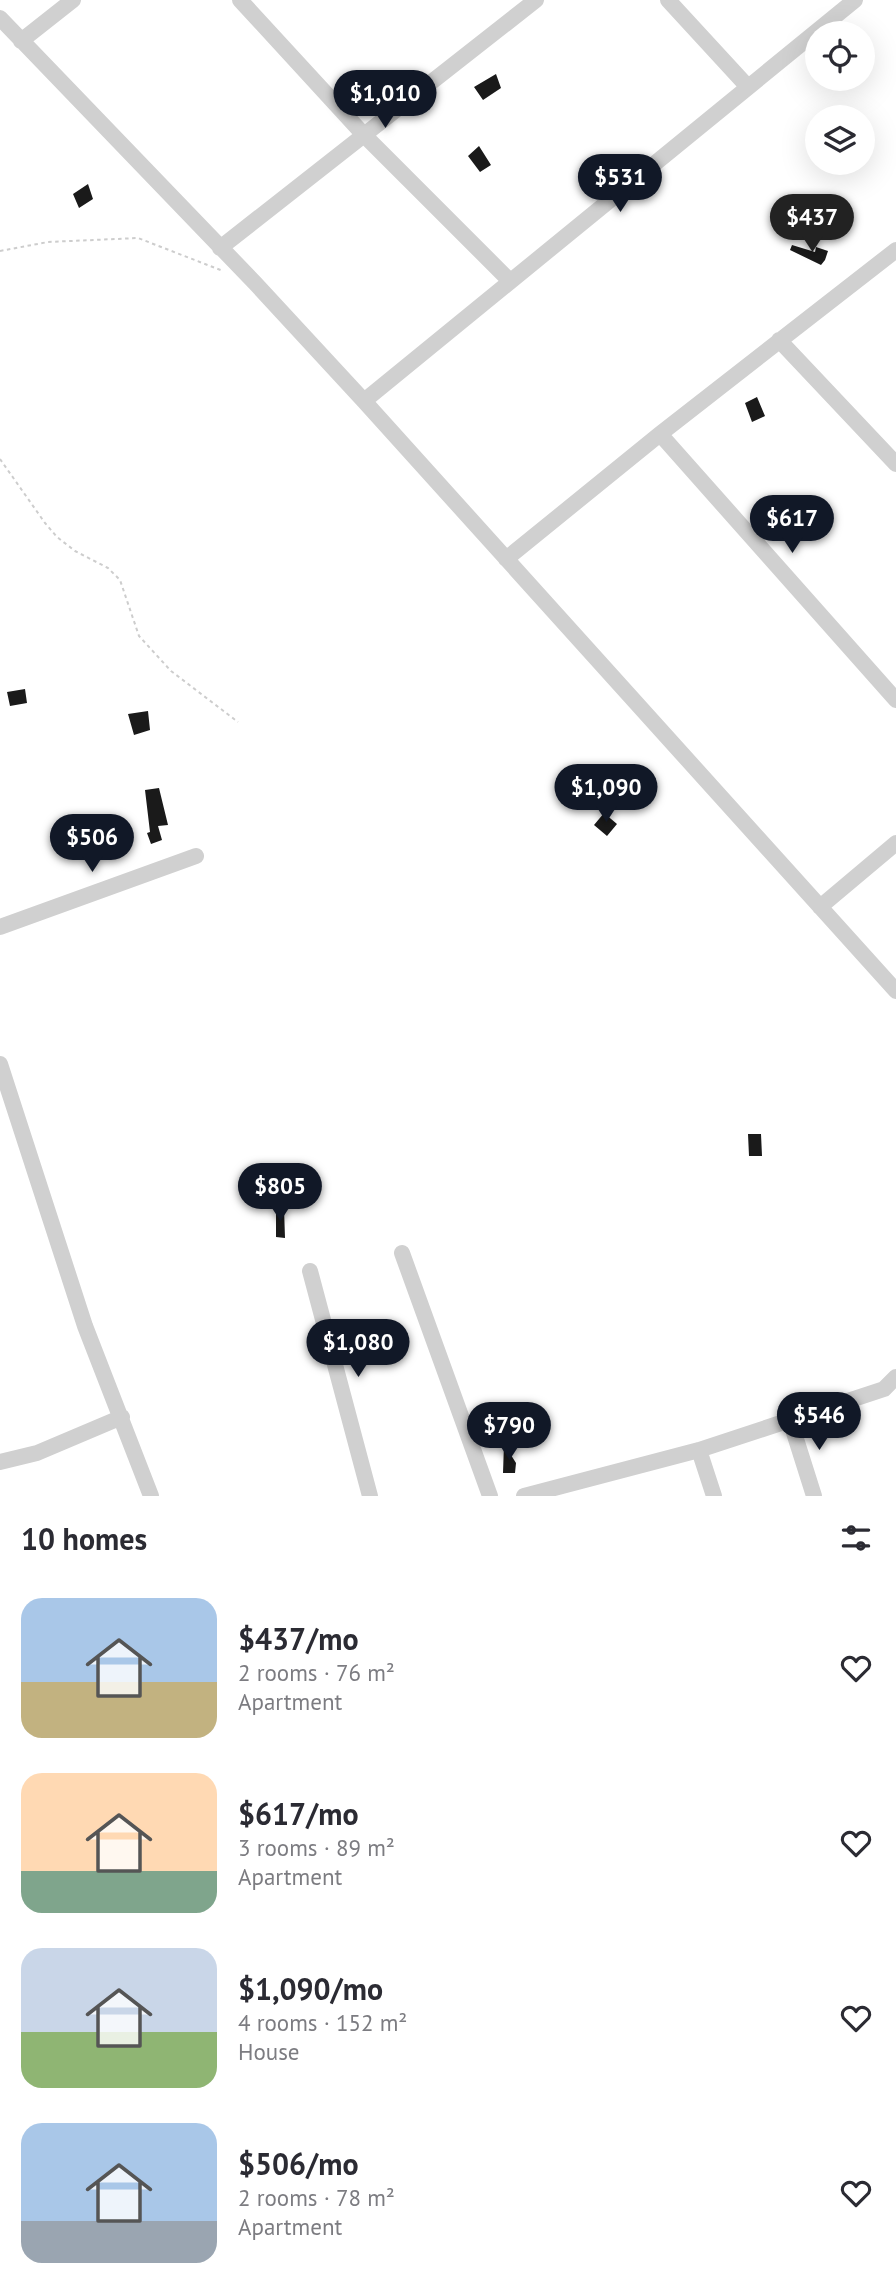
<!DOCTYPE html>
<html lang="en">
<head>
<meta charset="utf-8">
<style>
	body { margin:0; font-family:"PT Sans",sans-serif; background:#f2f2f3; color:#2b2b33; height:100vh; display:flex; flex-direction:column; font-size:26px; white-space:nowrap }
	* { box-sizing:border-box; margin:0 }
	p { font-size:23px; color:#7c7c81 }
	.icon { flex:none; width:38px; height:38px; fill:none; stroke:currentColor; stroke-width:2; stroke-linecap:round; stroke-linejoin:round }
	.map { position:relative; height:1496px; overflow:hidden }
	.side { display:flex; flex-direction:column; background:#fff; flex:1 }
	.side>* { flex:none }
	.tools { position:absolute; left:805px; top:21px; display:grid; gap:14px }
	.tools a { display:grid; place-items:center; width:70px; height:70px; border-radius:50%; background:#fff; box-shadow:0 7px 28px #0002; font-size:35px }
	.price { position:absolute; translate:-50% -60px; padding:0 16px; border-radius:24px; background:#111827; color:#fff; font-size:23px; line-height:46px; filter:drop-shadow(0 2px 4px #0008) }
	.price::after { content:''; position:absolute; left:50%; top:42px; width:21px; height:16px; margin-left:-10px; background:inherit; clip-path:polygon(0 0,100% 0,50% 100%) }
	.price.on { background:#222; color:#fff }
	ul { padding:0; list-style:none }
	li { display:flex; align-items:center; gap:21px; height:175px; padding:0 21px }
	li span { display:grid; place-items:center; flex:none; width:196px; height:140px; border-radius:21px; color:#555 }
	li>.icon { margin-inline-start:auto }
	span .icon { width:84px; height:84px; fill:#fffc; stroke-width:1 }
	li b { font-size:30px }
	h2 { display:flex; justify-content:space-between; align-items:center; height:84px; padding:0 21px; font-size:30px }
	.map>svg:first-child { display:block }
	.building { fill:#1a1a1a }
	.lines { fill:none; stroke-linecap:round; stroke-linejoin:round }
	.path { stroke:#cdcdcd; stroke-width:2; stroke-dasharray:3.5 3.5; stroke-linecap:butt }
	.minor { stroke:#d0d0d0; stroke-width:16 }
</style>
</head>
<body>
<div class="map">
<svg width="896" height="1496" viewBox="0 0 896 1496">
	<rect width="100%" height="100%" fill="#fff"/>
	<path class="building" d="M496 74 501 88 483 100 474 87Z
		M479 146 491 165 480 172 468 156Z
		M88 184 93 199 79 208 73 194Z
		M792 245 815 252 816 247 828 251 825 260 821 265 790 250Z
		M757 397 765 416 752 422 745 403Z
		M25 689 27 703 10 706 7 692Z
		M148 711 150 730 134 735 128 714Z
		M159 788 168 825 158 826 162 840 151 844 147 833 150 832 145 790Z
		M604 813 617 824 607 836 594 825Z
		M748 1134H761L762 1156H749Z
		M276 1208H284L285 1238 276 1237Z
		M504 1444 516 1463 515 1473H503Z"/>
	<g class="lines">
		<path class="path" d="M0 251 48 242 138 238 223 271
			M0 459 45 523 57 537 75 551 108 568 120 580 139 636 171 671 238 722"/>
		<path class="minor" d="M240 0 364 135 510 281
			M668 0 748 87
			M0 18 255 283 364 401 896 991
			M21 41 73 0
			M220 248 536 0
			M779 340 896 464
			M364 401 855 0
			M660 434 896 700
			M506 559 660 434 896 250
			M820 907 896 843
			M0 927 196 856
			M0 1064 85 1326 151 1496
			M402 1253 490 1496
			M310 1271 370 1496
			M790 1420 814 1496
			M699 1450 714 1496
			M0 1462 37 1453 122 1417
			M524 1496 699 1450 884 1389 896 1377"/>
	</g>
</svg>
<div class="tools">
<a><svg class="icon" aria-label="locate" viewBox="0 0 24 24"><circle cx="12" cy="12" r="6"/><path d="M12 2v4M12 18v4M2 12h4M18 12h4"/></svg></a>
<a><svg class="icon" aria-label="layers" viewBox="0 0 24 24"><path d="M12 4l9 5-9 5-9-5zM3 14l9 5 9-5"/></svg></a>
</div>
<b class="price" style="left:385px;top:130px">$1,010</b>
<b class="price" style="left:620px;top:214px">$531</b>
<b class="price on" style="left:812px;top:254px">$437</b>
<b class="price" style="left:792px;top:555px">$617</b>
<b class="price" style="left:606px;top:824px">$1,090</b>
<b class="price" style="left:92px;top:874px">$506</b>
<b class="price" style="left:280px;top:1223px">$805</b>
<b class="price" style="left:358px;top:1379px">$1,080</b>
<b class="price" style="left:819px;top:1452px">$546</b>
<b class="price" style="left:509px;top:1462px">$790</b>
</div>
<section class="side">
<h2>10 homes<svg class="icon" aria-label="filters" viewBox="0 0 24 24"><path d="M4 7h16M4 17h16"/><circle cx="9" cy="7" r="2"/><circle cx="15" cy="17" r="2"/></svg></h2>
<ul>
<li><span style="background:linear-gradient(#a9c7e8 60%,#c2b280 0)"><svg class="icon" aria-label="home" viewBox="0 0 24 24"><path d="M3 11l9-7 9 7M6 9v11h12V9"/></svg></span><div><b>$437/mo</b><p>2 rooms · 76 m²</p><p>Apartment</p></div><svg class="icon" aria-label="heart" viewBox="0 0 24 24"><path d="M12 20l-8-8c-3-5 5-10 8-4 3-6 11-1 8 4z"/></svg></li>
<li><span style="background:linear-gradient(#ffd9b3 70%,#7fa58c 0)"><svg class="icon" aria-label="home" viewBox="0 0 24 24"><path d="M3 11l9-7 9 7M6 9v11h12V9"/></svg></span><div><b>$617/mo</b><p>3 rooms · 89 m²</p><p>Apartment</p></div><svg class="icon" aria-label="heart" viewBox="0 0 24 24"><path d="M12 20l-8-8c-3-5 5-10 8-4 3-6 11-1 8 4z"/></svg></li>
<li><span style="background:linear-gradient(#c9d6e8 60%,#8fb573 0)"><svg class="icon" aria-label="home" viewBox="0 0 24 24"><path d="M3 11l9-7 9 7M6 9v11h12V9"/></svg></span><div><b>$1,090/mo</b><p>4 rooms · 152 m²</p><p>House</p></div><svg class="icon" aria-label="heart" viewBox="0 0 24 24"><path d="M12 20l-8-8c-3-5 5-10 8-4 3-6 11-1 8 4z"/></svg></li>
<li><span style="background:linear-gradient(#a9c7e8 70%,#9aa5b1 0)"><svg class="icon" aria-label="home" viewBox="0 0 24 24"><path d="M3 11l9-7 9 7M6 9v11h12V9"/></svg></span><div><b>$506/mo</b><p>2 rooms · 78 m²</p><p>Apartment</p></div><svg class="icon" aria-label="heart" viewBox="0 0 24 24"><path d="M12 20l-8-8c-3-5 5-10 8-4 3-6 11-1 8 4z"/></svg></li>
</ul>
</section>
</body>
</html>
